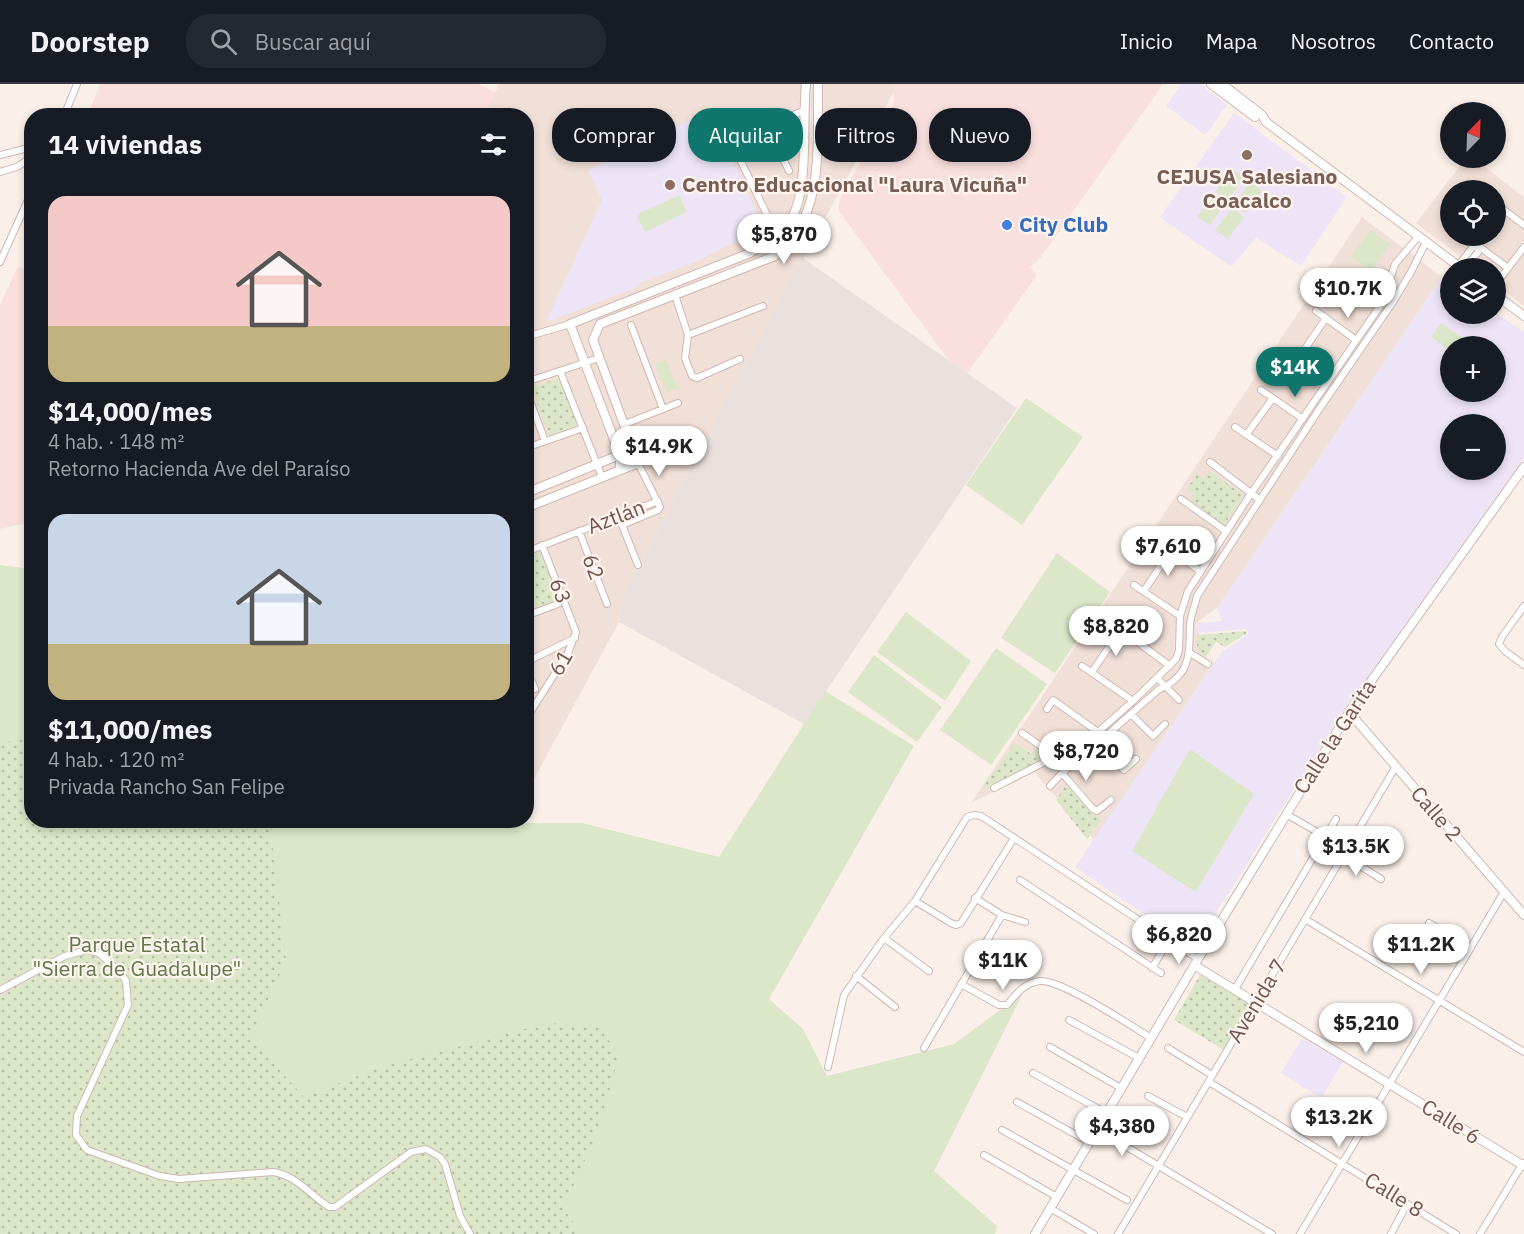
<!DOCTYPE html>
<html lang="es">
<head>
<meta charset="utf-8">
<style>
	body { margin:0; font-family:"IBM Plex Sans",sans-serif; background:#242831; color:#f1f3f6; height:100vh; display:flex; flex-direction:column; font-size:22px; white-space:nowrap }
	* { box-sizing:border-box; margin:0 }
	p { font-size:20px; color:#9ea1a6 }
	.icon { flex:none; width:33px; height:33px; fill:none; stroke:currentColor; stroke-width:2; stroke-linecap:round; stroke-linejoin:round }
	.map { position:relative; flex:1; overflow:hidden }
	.drawer { position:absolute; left:24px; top:24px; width:510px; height:720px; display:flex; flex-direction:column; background:#171b24; border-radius:24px; box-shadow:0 3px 9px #0003 }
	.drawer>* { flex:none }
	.top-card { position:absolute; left:552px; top:24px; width:570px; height:54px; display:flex; gap:12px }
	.needle { width:39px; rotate:23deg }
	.controls { position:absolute; left:1440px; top:18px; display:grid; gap:12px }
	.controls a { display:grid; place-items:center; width:66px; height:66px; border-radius:50%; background:#171b24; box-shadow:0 3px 9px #0003; font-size:30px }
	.price { position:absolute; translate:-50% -51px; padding:0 14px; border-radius:21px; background:#fff; color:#222; font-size:20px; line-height:39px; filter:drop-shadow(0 2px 3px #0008) }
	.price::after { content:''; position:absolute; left:50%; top:36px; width:18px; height:14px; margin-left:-9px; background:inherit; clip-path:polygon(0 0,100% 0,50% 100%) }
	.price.on { background:#0f766e; color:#fff }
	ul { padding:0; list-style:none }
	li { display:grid; align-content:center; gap:12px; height:318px; padding:0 24px }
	li span { display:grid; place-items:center; height:186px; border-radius:18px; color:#555 }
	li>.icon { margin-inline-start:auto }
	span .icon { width:108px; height:108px; fill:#fffc; stroke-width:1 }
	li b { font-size:26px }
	h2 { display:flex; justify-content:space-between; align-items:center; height:72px; padding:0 24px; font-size:26px }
	.pill { padding:0 21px; border-radius:24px; background:#171b24; box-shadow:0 3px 9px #0003; font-size:21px; line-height:54px }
	.pill.on { background:#0f766e; color:#fff }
	header { display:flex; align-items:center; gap:36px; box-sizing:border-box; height:84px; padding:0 30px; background:#171b24; border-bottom:2px solid #363941 }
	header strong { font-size:28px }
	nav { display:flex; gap:33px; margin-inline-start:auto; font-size:21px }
	.search { width:420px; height:54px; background:#242831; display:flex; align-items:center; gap:15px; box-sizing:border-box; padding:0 21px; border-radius:24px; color:#9ea1a6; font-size:22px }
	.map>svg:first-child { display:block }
	.residential { fill:#f1e0d8; fill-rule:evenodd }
	.commercial { fill:#f9e0de }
	.industrial { fill:#eae1de }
	.education { fill:#ede5f7; fill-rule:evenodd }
	.green { fill:#dbe7c8 }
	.park { fill:url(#park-dots) }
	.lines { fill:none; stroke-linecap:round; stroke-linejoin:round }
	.street-casing { stroke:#ceb8b3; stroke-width:8 }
	.secondary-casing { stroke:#d0b7b0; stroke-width:10 }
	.street { stroke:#fff; stroke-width:6 }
	.secondary { stroke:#fff; stroke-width:8 }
	.education-dot { fill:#8d6e63; stroke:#fdf4ef; stroke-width:2 }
	.shop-dot { fill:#3f7fe0; stroke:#fdf4ef; stroke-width:2 }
	.labels { text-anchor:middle; stroke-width:4.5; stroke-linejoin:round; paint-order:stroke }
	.education-label { font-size:21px; font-weight:bold; fill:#785e54; stroke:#fdf4ef }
	.shop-label { font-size:21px; font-weight:bold; fill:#366cbe; stroke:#fdf4ef; text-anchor:start }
	.street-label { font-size:21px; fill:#72544f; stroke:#fdf4ef }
	.park-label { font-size:21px; fill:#607748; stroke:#fdf4ef }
</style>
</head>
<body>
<header>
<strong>Doorstep</strong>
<div class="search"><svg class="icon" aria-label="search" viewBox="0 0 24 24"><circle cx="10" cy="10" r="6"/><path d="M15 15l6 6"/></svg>Buscar aquí</div>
<nav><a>Inicio</a><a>Mapa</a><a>Nosotros</a><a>Contacto</a></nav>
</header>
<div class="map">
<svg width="1524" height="1150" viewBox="0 0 1524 1150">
	<defs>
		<pattern id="park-dots" width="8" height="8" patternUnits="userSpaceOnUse" patternTransform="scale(1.5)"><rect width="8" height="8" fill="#dbe7c8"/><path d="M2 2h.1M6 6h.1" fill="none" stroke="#b6bea5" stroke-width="1.8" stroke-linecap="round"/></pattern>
	</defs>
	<rect width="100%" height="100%" fill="#faf0e9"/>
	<path class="residential" d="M499 0H898L674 413 643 476 625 507 619 538 527 708 526 32H484Z
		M1466 74H1473L1524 113V222L1496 200V184H1475L1416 139ZM1450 106H1496V152H1450Z
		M1362 133 1442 193 1217 524 1196 539 1206 575 1214 579 1094 756 1034 688 971 719Z"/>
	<path class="commercial" d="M100 0H478L495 8 485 31H88Z
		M896 0H1163L1038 177 1030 183 1037 191 967 290 950 278 838 126 840 115 894 18 893 5Z
		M31 177V438L0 445V220L18 183 27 186Z"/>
	<path class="industrial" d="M803 174 1017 324 804 640 619 538 625 507 643 476 674 413Z"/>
	<path class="education" d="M1181 0H1200L1227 21 1205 51 1166 22Z
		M710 26 763 143 695 178 639 199 640 202 546 238 602 116 588 86Z
		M1234 29 1347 113 1301 182 1256 154 1231 183 1160 133Z
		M1442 193 1450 199V230L1496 229 1524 248V374L1345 624 1194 864 1075 783 1221 569 1249 549 1246 545 1197 549 1196 539 1222 537 1217 524ZM1450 262H1496V308H1450ZM1450 340H1496V386H1450Z
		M1302 954 1343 978 1321 1014 1281 989Z"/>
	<path class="green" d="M1232 85 1244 94 1228 116 1215 108Z
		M1250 98 1262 107 1246 129 1233 121Z
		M1214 110 1226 118 1210 141 1197 132Z
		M679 111 687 128 645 148 636 131Z
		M1232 124 1244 133 1228 155 1215 146Z
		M1370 146 1390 160 1371 187 1351 173Z
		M1441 239 1468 257 1464 262H1450V267L1431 253Z
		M666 276 678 304 667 309 655 280Z
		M1026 314 1083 353 1022 441 966 401Z
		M1057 469 1110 508 1055 589 1001 554Z
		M0 481 31 485 32 736H505L510 739H582L719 773 825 607 914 662 769 915 803 945 827 992 954 960 1023 909 934 1087 997 1142 995 1150H0Z
		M906 528 971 577 945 617 877 568Z
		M996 564 1047 600 991 681 940 646Z
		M874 571 942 623 917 658 848 608Z
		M1190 665 1254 710 1196 808 1132 767Z"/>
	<path class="park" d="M559 294 577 341 549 351 531 303Z
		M1210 387 1243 411 1224 441 1190 418 1193 410 1187 405 1197 390 1204 395Z
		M540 467 559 515 533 526 527 510V473Z
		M1246 547 1247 549 1225 563 1216 558 1206 573 1197 566V551Z
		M31 652 32 736H268L270 739 286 877 250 954 304 1013 384 982 548 939 601 944 619 972 598 1048 563 1124 582 1150H0V660Z
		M1015 659 1031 670 1037 665 1047 672 985 705 983 703Z
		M1066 701 1101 736 1087 755 1056 716Z
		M1200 891 1251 921 1224 966 1174 936Z"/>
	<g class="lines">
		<g class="street-casing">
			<path id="street" d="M64 32 77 0
				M767 42 789 87
				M0 71 32 63
				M0 88 17 83 32 73
				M1471 106H1478
				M1496 120 1524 141
				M1450 134 1449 138 1450 141
				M1496 138 1504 126
				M780 149 772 141 732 59 767 42 803 27
				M1465 152 1508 184
				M0 178 32 107
				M1458 182 1472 164 1478 161
				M1465 184 1478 168V161L1485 152
				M1339 190 1383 220
				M1496 200 1524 163
				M675 211 688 251 685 274 692 292 697 294 740 275
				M1316 227 1356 256
				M631 241 663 325
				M688 251 763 222
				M526 253 570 240
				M1290 269 1328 297
				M1298 275 1326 234
				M560 287 602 393
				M526 298 599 274
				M526 306 545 357
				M1261 306 1303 335
				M625 340 678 319
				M1235 343 1278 372
				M1246 351 1273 314
				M526 364 583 344
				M1210 378 1260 416
				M1181 415 1226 447
				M579 447 607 520
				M1156 456 1200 487
				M526 468 658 417
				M638 481 622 441 658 426 660 423 638 379 682 365
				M1134 501 1180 532
				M1144 507 1171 466
				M1524 522 1502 553 1499 560 1505 567 1524 581
				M526 524 528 529 531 530 558 520
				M1109 537 1170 582
				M1190 569 1208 580
				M526 578 575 554
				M1082 582 1133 617
				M526 583 535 605
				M1092 588 1121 545
				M1157 594 1179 616
				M1047 625 1053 616 1098 648
				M1131 630 1153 652 1165 640
				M526 635 568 569 576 548 542 461
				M1022 649 1055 672
				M1097 660 1124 686 1136 675
				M1062 689 1093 725 1097 727 1111 716
				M1050 702 1062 689 1097 660 1158 606C1192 591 1189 570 1190 540 1191 531 1195 521 1197 512L1320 324 1393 218 1411 188 1426 158
				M994 704 1076 662 1098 648 1133 617 1176 575 1179 566 1180 532 1188 507 1250 411 1382 219 1395 180 1418 153
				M1286 730 1326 753
				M1343 771 1381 795
				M1020 796 1161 889
				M975 814 1002 831 1025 838
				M915 817 951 839 956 841 961 839 1014 754
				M1305 835 1524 968
				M1429 839 1471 864
				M884 854 929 887
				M1152 884 1169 856
				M856 892 895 923
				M961 900 999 921H1007C1016 910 1024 899 1040 897 1061 895 1130 941 1151 954
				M1235 905 1336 735
				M0 906 65 872 87 866 99 869 120 888 126 897 128 921 77 1032 76 1051 87 1066 160 1092 179 1095 273 1088C296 1091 310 1111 329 1123H335L411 1068 426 1065 440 1073 445 1080 460 1132 470 1150
				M1069 936 1139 974
				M1050 963 1121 1004
				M924 964 1002 831
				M1168 964 1212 991
				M828 983 844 911 884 854 915 817 967 733 974 731 981 732 1198 875
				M1033 989 1106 1029
				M1209 998 1456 1150
				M1148 1012 1187 1033
				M1017 1018 1089 1058
				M1097 1045 1272 1150
				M1002 1046 1127 1116
				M984 1071 1057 1113
				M1050 1124 1094 1150
				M1118 1150 1395 684
				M1300 1150 1504 808
				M1391 1150 1407 1120
				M1480 1150 1523 1079"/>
		</g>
		<g class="secondary-casing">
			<path id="secondary" d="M1211 0 1255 33
				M1222 0 1262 31 1266 38 1461 184
				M1496 211 1524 232
				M620 386V371L570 240 750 169C766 159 782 150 792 133 809 105 802 35 806 0
				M526 409 634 365
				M526 424 638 379 593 256 600 240 775 172C826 134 817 57 818 0
				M1349 628 1524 831
				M1194 881 1524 1082
				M1035 1150 1198 875 1349 628 1524 383"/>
		</g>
		<use href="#street" class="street"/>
		<use href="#secondary" class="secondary"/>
	</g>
	<g class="education-dot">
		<circle cx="1247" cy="71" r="6"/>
		<circle cx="670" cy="101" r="6"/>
	</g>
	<circle class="shop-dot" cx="1007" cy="141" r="6"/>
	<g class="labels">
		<g class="education-label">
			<text x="1247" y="100">CEJUSA Salesiano<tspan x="1247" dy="24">Coacalco</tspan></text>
			<text x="682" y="108" text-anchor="start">Centro Educacional "Laura Vicuña"</text>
		</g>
		<g class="shop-label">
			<text x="1019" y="148">City Club</text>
		</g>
		<g class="street-label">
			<text transform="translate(616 433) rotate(-21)" y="7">Aztlán</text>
			<text transform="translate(593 483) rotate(69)" y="7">62</text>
			<text transform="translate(560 507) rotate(69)" y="7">63</text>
			<text transform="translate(561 579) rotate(-59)" y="7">61</text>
			<text transform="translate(1335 653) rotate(-57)" y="7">Calle la Garita</text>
			<text transform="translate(1436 730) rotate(49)" y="7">Calle 2</text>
			<text transform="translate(1257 917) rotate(-59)" y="7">Avenida 7</text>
			<text transform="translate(1451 1038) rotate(32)" y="7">Calle 6</text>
			<text transform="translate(1394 1111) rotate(32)" y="7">Calle 8</text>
		</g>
		<g class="park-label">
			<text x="137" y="868">Parque Estatal<tspan x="137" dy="24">"Sierra de Guadalupe"</tspan></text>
		</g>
	</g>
</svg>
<div class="controls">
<a><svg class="needle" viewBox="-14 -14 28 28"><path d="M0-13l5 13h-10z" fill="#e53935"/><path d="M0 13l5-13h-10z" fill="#9ea1a6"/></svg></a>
<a><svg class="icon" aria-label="locate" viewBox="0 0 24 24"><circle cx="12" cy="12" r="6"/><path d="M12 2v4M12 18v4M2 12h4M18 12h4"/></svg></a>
<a><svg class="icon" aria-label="layers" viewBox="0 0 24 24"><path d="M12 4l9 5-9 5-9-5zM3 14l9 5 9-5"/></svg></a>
<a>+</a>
<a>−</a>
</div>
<b class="price" style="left:784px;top:181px">$5,870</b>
<b class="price" style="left:1348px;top:235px">$10.7K</b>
<b class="price on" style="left:1295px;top:314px">$14K</b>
<b class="price" style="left:659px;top:393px">$14.9K</b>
<b class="price" style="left:1168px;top:493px">$7,610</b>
<b class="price" style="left:1116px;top:573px">$8,820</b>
<b class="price" style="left:1086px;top:698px">$8,720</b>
<b class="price" style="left:1356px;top:793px">$13.5K</b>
<b class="price" style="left:1179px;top:881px">$6,820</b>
<b class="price" style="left:1421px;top:891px">$11.2K</b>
<b class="price" style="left:1003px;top:907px">$11K</b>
<b class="price" style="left:1366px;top:970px">$5,210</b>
<b class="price" style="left:1339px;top:1064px">$13.2K</b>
<b class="price" style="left:1122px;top:1073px">$4,380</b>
<div class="top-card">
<a class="pill">Comprar</a>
<a class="pill on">Alquilar</a>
<a class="pill">Filtros</a>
<a class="pill">Nuevo</a>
</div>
<section class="drawer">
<h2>14 viviendas<svg class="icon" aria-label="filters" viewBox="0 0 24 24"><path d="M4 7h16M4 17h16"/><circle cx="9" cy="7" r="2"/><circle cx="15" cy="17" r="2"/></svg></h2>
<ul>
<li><span style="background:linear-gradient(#f6c9c9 70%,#c2b280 0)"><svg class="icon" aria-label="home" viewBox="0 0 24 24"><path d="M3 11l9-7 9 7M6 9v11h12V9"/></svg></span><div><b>$14,000/mes</b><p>4 hab. · 148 m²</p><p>Retorno Hacienda Ave del Paraíso</p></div></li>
<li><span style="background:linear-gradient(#c9d6e8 70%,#c2b280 0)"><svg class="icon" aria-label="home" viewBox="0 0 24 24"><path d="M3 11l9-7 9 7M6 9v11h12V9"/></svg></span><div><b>$11,000/mes</b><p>4 hab. · 120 m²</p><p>Privada Rancho San Felipe</p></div></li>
</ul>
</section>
</div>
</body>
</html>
